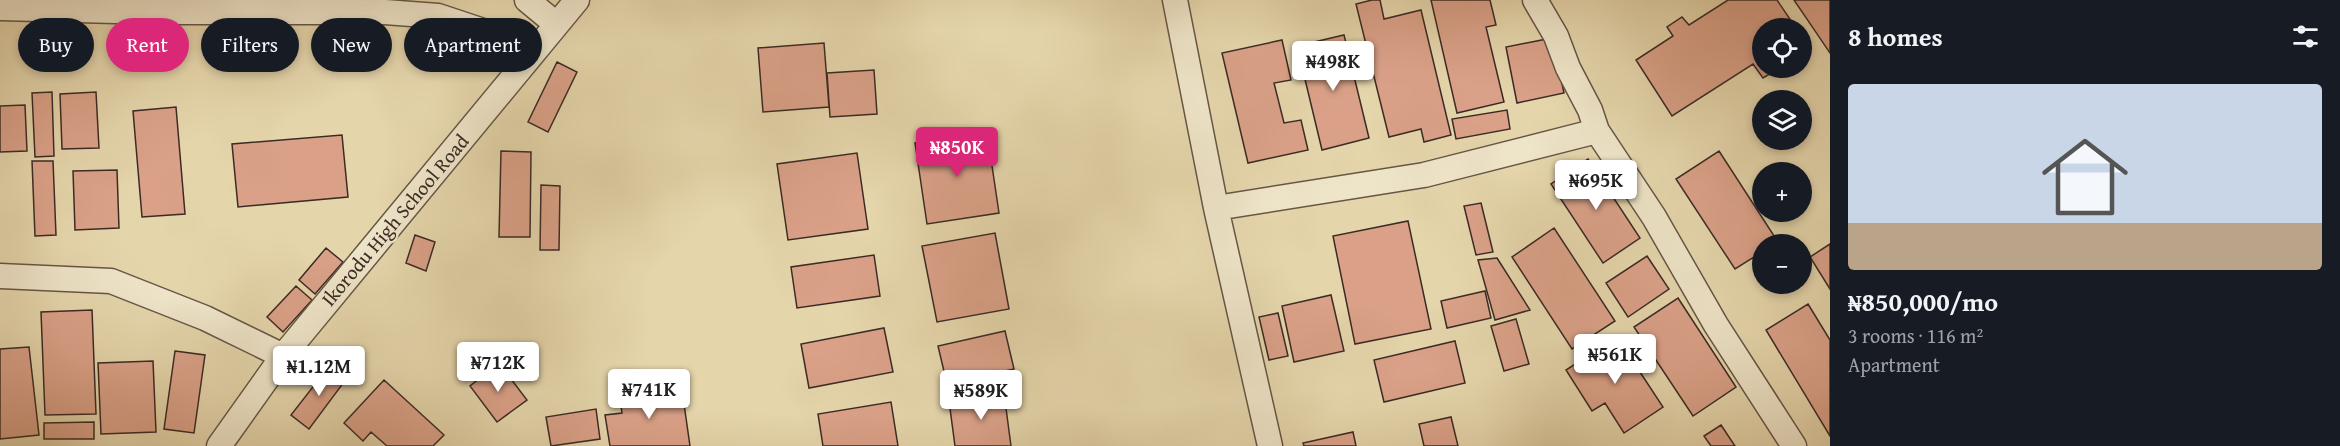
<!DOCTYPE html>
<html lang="en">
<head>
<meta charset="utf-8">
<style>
	body { margin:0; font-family:"Gentium Book Plus",serif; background:#242831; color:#f1f3f6; height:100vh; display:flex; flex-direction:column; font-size:22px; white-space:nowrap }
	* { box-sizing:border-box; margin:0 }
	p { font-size:20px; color:#9ea1a6 }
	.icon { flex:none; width:33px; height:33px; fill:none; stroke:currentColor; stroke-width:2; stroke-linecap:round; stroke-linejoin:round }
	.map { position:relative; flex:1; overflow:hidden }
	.side { display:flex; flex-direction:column; background:#171b24; width:510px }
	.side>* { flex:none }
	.guide { position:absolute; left:18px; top:18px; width:570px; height:54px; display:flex; gap:12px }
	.buttons { position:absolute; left:1752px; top:18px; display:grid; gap:12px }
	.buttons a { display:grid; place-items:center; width:60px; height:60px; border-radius:50%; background:#171b24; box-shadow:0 3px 9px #0003; font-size:30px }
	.price { position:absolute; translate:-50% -51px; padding:0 14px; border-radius:6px; background:#fff; color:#222; font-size:20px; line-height:39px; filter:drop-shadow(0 2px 3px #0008) }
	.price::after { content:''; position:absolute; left:50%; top:36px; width:18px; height:14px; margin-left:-9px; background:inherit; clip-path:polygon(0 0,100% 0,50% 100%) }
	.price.current { background:#db2777; color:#fff }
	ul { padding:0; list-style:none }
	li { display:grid; align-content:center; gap:12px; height:318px; padding:0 18px }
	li+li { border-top:2px solid #363941 }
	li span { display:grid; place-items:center; height:186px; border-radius:6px; color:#555 }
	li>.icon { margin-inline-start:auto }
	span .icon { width:108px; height:108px; fill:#fffc; stroke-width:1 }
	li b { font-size:26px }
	h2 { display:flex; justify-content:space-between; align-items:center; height:72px; padding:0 18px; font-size:26px }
	.pill { padding:0 21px; border-radius:27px; background:#171b24; box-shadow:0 3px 9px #0003; font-size:21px; line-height:54px }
	.pill.current { background:#db2777; color:#fff }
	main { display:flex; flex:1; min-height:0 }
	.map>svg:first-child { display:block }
	.building { fill:#daa188; stroke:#3b2b25; stroke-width:1.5 }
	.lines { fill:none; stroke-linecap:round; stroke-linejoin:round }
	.street-casing { stroke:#665646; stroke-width:27 }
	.street { stroke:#eee4c8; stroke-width:24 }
	.labels { text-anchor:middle; stroke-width:4.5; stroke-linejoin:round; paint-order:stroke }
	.street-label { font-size:20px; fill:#3b2b25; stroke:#eee4c8 }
</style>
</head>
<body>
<main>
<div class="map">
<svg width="1830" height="446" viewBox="0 0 1830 446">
	<rect width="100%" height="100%" fill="#e5d5ab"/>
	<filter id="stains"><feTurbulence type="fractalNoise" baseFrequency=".00333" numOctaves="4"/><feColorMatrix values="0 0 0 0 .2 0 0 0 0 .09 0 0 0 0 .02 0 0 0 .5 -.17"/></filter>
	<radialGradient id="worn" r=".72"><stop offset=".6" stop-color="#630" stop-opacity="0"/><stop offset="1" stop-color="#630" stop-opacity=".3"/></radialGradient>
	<path class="building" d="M1372 0H1380L1384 19 1421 10 1451 135 1424 142 1421 129 1389 137 1356 4Z
		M1431 0H1490L1496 25 1486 27 1504 102 1457 113Z
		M1728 0H1777L1796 28H1762V68H1780L1763 78 1753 64 1672 116 1636 60 1673 36 1667 27 1682 17 1689 25Z
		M1794 0H1830V53Z
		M1344 35 1369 138 1322 150 1297 46Z
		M1552 38 1564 93 1517 103 1506 47Z
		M1282 40 1291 80 1274 83 1284 123 1301 120 1308 150 1248 163 1222 53Z
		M824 43 829 107 763 112 758 48Z
		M557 62 577 72 548 132 528 122Z
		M874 70 877 114 830 117 827 73Z
		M52 92 54 156 35 157 32 93Z
		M96 92 99 148 62 149 60 94Z
		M25 105 27 151 0 152V106Z
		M176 107 185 214 142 217 133 111Z
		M1507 110 1510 129 1456 139 1452 119Z
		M987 132 999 213 927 224 915 143Z
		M342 135 348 197 238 207 232 144Z
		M501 151 531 152 530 237H499Z
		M1719 151 1778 242 1774 244H1762V252L1735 269 1676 179Z
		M857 153 868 229 788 240 777 164Z
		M1588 159 1640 238 1603 263 1551 184Z
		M32 161H53L56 235 35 236Z
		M117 170 119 228 75 230 73 171Z
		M541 185 560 186 559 250H540Z
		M1481 203 1493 252 1476 255 1464 206Z
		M1408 221 1431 329 1355 344 1333 236Z
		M1554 228 1615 321 1572 349 1512 257Z
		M995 233 1009 309 937 322 922 246Z
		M415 235 435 242 426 271 406 263Z
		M1830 244V289L1810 257Z
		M326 248 343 262 315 294 299 280Z
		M874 255 880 296 797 308 791 267Z
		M1647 256 1669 289 1628 317 1606 283Z
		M1497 258 1530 310 1495 320 1478 260Z
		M296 286 312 300 283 332 267 317Z
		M1485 291 1491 318 1447 328 1441 301Z
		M1331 295 1344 351 1294 362 1282 306Z
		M1678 298 1736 387 1693 416 1634 327Z
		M1808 304 1830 340V436L1766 330Z
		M92 310 96 414 45 415 41 312Z
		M1278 313 1288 356 1269 360 1259 317Z
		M1516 319 1529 364 1504 371 1491 326Z
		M884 328 893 372 809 388 801 344Z
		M1005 331 1014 369 947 384 938 346Z
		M1617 337 1663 407 1624 433 1605 403 1592 411 1566 370Z
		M1455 341 1465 383 1384 402 1374 360Z
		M29 347 39 435 0 439V349Z
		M175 351 205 355 194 433 164 429Z
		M153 361 156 432 101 434 98 363Z
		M499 363 527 400 497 422 470 386Z
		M330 365 347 378 309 429 291 415Z
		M384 380 444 435 433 446H387L371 432 363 441 344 423Z
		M665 381 669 406 684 404 690 446H610L605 415 622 413 620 399 635 396 633 386Z
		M1004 393 1011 446H955L949 401Z
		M891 402 898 446H823L818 414Z
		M596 409 600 439 551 446 546 417Z
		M1451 417 1458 446H1424L1419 424Z
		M94 422V439H44V423Z
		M1721 425 1735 446H1711L1704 436Z
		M1353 432 1356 446H1304L1303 443Z"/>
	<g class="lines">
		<g class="street-casing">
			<path id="street" d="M527 0 556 24
				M1175 0 1216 208 1270 446
				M1535 0 1556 36 1568 68 1590 110 1597 131 1654 217 1716 325 1794 446
				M0 8 154 12H385L438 16 486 32 528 59
				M1216 208 1424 175 1597 131
				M0 276 111 281 205 318 283 356
				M219 446 283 356 577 0"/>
		</g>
		<use href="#street" class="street"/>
	</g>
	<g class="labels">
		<g class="street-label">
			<text transform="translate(395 220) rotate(-50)" y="7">Ikorodu High School Road</text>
		</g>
	</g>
	<rect width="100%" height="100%" filter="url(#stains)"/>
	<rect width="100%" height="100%" fill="url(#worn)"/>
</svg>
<div class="buttons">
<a><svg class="icon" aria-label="locate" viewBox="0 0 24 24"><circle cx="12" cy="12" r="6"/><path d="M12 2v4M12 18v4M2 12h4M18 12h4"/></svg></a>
<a><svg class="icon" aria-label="layers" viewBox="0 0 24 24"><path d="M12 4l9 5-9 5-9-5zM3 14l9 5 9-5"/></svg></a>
<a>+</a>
<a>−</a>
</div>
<b class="price" style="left:1333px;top:92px">₦498K</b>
<b class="price current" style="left:957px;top:178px">₦850K</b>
<b class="price" style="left:1596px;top:211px">₦695K</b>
<b class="price" style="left:1615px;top:385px">₦561K</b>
<b class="price" style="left:498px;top:393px">₦712K</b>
<b class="price" style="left:319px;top:397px">₦1.12M</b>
<b class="price" style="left:649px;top:420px">₦741K</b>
<b class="price" style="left:981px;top:421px">₦589K</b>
<div class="guide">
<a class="pill">Buy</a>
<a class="pill current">Rent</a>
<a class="pill">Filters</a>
<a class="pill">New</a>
<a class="pill">Apartment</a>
</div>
</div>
<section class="side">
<h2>8 homes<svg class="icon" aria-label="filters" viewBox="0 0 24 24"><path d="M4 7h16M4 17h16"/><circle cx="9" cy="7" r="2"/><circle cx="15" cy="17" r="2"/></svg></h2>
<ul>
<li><span style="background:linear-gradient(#c9d6e8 75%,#b9a48a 0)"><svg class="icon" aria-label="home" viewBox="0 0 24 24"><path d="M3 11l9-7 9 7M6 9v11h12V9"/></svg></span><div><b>₦850,000/mo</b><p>3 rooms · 116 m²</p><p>Apartment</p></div></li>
</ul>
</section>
</main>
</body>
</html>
